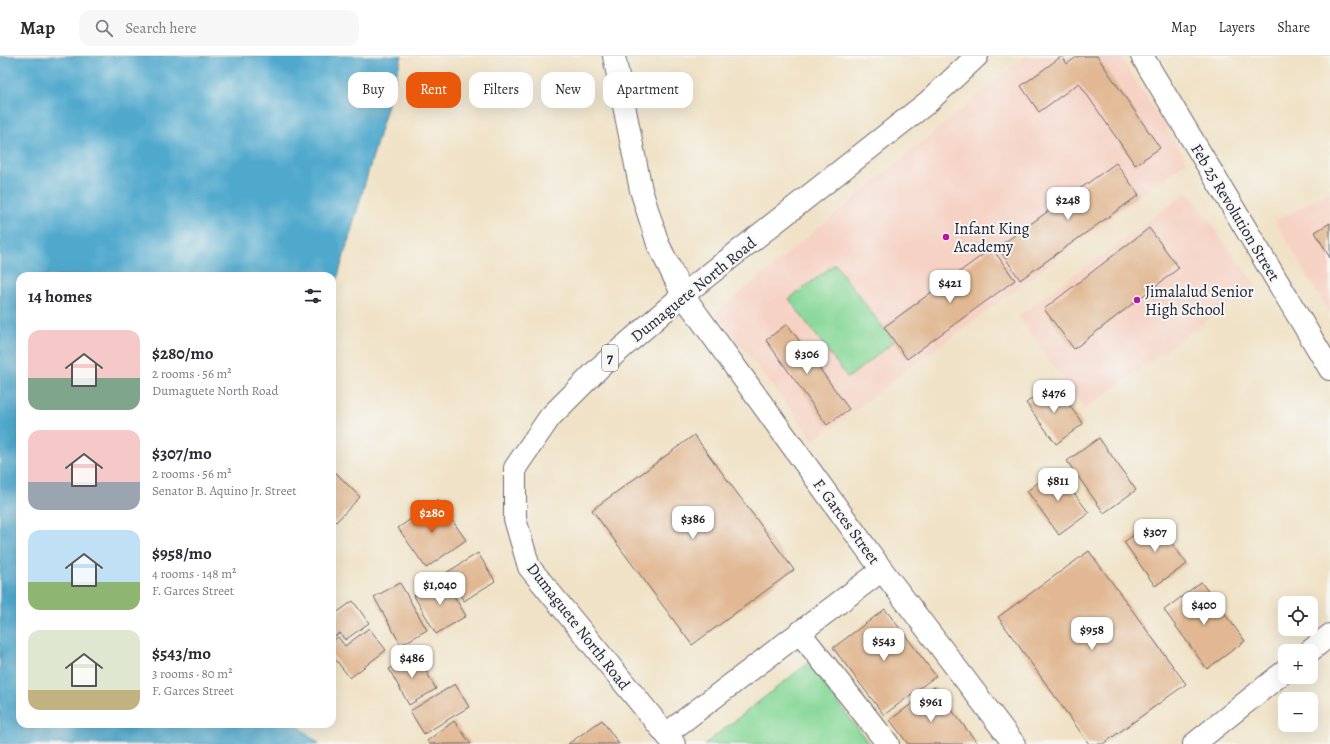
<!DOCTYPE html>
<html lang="en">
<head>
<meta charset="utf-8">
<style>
	body { margin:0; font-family:Alegreya,serif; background:#f7f7f7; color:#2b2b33; height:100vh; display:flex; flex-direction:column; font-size:15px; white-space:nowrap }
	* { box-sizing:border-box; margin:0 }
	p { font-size:13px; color:#7c7c81 }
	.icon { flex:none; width:22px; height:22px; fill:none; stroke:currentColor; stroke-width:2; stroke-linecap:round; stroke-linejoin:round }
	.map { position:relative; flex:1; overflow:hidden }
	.side { position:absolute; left:16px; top:216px; width:320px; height:456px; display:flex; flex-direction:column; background:#fff; border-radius:12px; box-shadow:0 4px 16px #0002 }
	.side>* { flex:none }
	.top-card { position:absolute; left:348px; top:16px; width:380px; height:36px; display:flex; gap:8px }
	.tools { position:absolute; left:1278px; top:540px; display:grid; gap:8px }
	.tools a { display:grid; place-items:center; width:40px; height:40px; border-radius:8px; background:#fff; box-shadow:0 4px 16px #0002; font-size:20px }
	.price { position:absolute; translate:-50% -34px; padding:0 9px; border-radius:8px; background:#fff; color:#222; font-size:13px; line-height:26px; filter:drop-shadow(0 1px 2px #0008) }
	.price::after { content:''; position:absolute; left:50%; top:24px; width:12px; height:9px; margin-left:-6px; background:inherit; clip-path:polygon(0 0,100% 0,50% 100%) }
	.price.on { background:#ea580c; color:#fff }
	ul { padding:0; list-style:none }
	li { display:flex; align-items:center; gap:12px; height:100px; padding:0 12px }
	li span { display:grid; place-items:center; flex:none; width:112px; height:80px; border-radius:12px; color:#555 }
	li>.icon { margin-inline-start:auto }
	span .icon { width:48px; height:48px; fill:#fffc; stroke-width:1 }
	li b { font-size:17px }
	h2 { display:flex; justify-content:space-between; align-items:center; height:48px; padding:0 12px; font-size:17px }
	.chip { padding:0 14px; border-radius:12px; background:#fff; box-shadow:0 4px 16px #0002; font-size:14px; line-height:36px }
	.chip.on { background:#ea580c; color:#fff }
	header { display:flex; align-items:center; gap:24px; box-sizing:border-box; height:56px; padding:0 20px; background:#fff; border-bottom:1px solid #e1e1e2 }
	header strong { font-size:19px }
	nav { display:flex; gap:22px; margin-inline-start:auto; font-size:14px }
	.search { width:280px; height:36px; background:#f7f7f7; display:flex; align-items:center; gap:10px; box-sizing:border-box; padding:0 14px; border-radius:12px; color:#7c7c81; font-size:15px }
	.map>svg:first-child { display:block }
	.built { fill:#f6d2c4 }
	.green { fill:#88d898; stroke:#557d6a }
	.water { fill:#4fa9cd; stroke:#386684 }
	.building { fill:#e1b893 }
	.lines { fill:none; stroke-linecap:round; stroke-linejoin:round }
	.minor-casing { stroke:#6a656c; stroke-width:24 }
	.highway-casing { stroke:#6a656c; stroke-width:24 }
	.minor { stroke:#fff; stroke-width:22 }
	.highway { stroke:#fff; stroke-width:22 }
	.poi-dot { fill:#b5179e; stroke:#f6f6f2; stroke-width:1.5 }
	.labels { text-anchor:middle; stroke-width:4; stroke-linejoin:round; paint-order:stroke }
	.shield { fill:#f6f6f2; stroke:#626272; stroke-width:1 }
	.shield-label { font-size:15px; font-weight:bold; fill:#22223b }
	.street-label { font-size:16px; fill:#22223b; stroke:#f6f6f2 }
	.poi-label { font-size:16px; fill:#22223b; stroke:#f6f6f2; text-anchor:start }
</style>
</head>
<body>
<header>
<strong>Map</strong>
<div class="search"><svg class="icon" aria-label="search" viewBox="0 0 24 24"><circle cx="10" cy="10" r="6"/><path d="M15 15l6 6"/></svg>Search here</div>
<nav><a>Map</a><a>Layers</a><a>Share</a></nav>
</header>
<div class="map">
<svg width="1330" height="688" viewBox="0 0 1330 688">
	<rect width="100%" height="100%" fill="#f6f6f2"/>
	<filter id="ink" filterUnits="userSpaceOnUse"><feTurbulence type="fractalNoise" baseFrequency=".025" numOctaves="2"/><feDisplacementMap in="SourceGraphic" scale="8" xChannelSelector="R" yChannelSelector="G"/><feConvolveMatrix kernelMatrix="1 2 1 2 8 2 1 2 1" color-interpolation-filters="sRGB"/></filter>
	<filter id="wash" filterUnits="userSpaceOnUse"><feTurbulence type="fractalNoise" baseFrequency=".012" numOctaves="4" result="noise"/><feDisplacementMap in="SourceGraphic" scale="16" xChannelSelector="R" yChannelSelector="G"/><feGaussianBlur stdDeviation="0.9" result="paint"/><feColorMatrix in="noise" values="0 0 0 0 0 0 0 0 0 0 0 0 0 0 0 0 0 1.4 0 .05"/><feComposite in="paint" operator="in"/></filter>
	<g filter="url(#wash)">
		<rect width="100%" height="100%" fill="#f0e2c6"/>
		<path class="built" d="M1026 0H1120L1187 105 814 384 716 257Z
			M1188 136 1255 229 1085 353 1018 260Z
			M1330 136V258L1275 165Z"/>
		<path class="green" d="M835 208 894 286 848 322 789 243Z
			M809 607 869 688H705L808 607Z"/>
		<path class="water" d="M0 0H402L332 241V220H20V668H296L320 688H0Z"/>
		<g id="blocks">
			<path class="building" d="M1062 0 1067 8 1078 0H1097L1160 92 1135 109 1079 27 1039 56 1021 30Z
				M1116 107 1139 139 1020 224 998 191Z
				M1330 167V202L1315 176Z
				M1149 172 1179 212 1074 293 1044 253Z
				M992 192 1015 224 907 303 884 271Z
				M787 268 849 353 827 369 766 284Z
				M1053 327 1083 368 1056 388 1026 347Z
				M694 379 794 514 692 589 592 454Z
				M1099 382 1136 434 1104 457 1067 405Z
				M332 413 360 441 336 466 332 463Z
				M1056 413 1089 457 1059 479 1027 435Z
				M438 444 466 484 426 512 398 472Z
				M1155 464 1187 508 1155 530 1124 486Z
				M1089 495 1186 628 1103 688H1089L998 561Z
				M478 497 495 525 464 545 446 517Z
				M444 523 466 560 436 578 414 540Z
				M1201 526 1245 585 1207 613 1164 554Z
				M400 527 427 574 401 589 374 541Z
				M353 545 369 567 345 584 340 577 332 582V560Z
				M885 553 936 620 884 659 833 592Z
				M369 572 386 594 350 622 332 599V585L338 581 345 590Z
				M416 597 436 633 409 649 389 613Z
				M455 628 469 651 424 678 410 655Z
				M934 631 978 688H908L890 664Z
				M602 664 619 688H568Z
				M454 665 471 688H430L427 685Z"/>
		</g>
	</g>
	<g filter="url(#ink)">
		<use href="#blocks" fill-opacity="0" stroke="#6a656c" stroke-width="1"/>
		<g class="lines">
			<g class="minor-casing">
				<path id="minor" d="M614 0 641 134 658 188 683 239 882 514 1014 688
					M1142 0 1330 313
					M800 577 888 688
					M1310 595 1330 579
					M666 678 882 514
					M1194 688 1285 615"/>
			</g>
			<g class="highway-casing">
				<path id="highway" d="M674 688 529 511 515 463V412L550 361 600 311 683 239 928 46 977 0"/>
			</g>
			<use href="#minor" class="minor"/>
			<use href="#highway" class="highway"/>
		</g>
	</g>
	<g class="poi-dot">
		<circle cx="946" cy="181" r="4"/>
		<circle cx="1137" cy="244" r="4"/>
	</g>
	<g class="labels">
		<rect class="shield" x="602" y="289" width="16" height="26" rx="3"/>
		<g class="shield-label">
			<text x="610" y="307">7</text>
		</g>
		<g class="street-label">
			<text transform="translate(1236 156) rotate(59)" y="6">Feb 25 Revolution Street</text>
			<text transform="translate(693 233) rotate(-39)" y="6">Dumaguete North Road</text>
			<text transform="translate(847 465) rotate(54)" y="6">F. Garces Street</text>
			<text transform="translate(579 570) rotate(52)" y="6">Dumaguete North Road</text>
		</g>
		<g class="poi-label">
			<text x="954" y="178">Infant King<tspan x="954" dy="18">Academy</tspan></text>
			<text x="1145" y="241">Jimalalud Senior<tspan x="1145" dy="18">High School</tspan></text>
		</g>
	</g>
</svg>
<div class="tools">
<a><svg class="icon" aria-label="locate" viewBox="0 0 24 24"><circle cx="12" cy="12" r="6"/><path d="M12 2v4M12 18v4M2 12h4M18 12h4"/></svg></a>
<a>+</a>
<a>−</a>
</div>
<b class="price" style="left:1068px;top:165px">$248</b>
<b class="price" style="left:950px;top:248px">$421</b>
<b class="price" style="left:807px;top:319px">$306</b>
<b class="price" style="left:1054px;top:358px">$476</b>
<b class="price" style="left:1058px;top:446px">$811</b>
<b class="price on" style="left:432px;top:478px">$280</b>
<b class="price" style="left:693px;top:484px">$386</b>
<b class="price" style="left:1155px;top:497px">$307</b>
<b class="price" style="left:440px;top:550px">$1,040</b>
<b class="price" style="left:1204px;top:570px">$400</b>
<b class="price" style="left:1092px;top:595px">$958</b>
<b class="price" style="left:884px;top:606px">$543</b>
<b class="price" style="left:412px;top:623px">$486</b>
<b class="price" style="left:931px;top:667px">$961</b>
<div class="top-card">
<a class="chip">Buy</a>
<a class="chip on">Rent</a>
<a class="chip">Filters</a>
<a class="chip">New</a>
<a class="chip">Apartment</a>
</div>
<section class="side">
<h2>14 homes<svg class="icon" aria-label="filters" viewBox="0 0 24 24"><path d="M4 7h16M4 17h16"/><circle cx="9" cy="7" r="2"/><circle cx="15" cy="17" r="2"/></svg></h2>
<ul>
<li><span style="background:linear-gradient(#f6c9c9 60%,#7fa58c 0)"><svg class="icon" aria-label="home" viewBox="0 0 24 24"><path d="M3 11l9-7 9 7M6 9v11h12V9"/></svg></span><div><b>$280/mo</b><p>2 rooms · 56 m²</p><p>Dumaguete North Road</p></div></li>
<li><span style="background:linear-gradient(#f6c9c9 65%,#9aa5b1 0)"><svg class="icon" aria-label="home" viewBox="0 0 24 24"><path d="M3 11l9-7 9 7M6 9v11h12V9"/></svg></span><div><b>$307/mo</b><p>2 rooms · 56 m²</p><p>Senator B. Aquino Jr. Street</p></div></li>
<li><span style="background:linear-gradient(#bfe0f5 65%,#8fb573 0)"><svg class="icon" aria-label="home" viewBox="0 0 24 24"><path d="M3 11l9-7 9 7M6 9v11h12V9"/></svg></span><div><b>$958/mo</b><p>4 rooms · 148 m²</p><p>F. Garces Street</p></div></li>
<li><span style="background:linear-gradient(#dfe7d0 75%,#c2b280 0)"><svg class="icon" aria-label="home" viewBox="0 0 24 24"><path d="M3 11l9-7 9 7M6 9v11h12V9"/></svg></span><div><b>$543/mo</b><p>3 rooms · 80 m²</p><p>F. Garces Street</p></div></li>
</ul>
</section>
</div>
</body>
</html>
